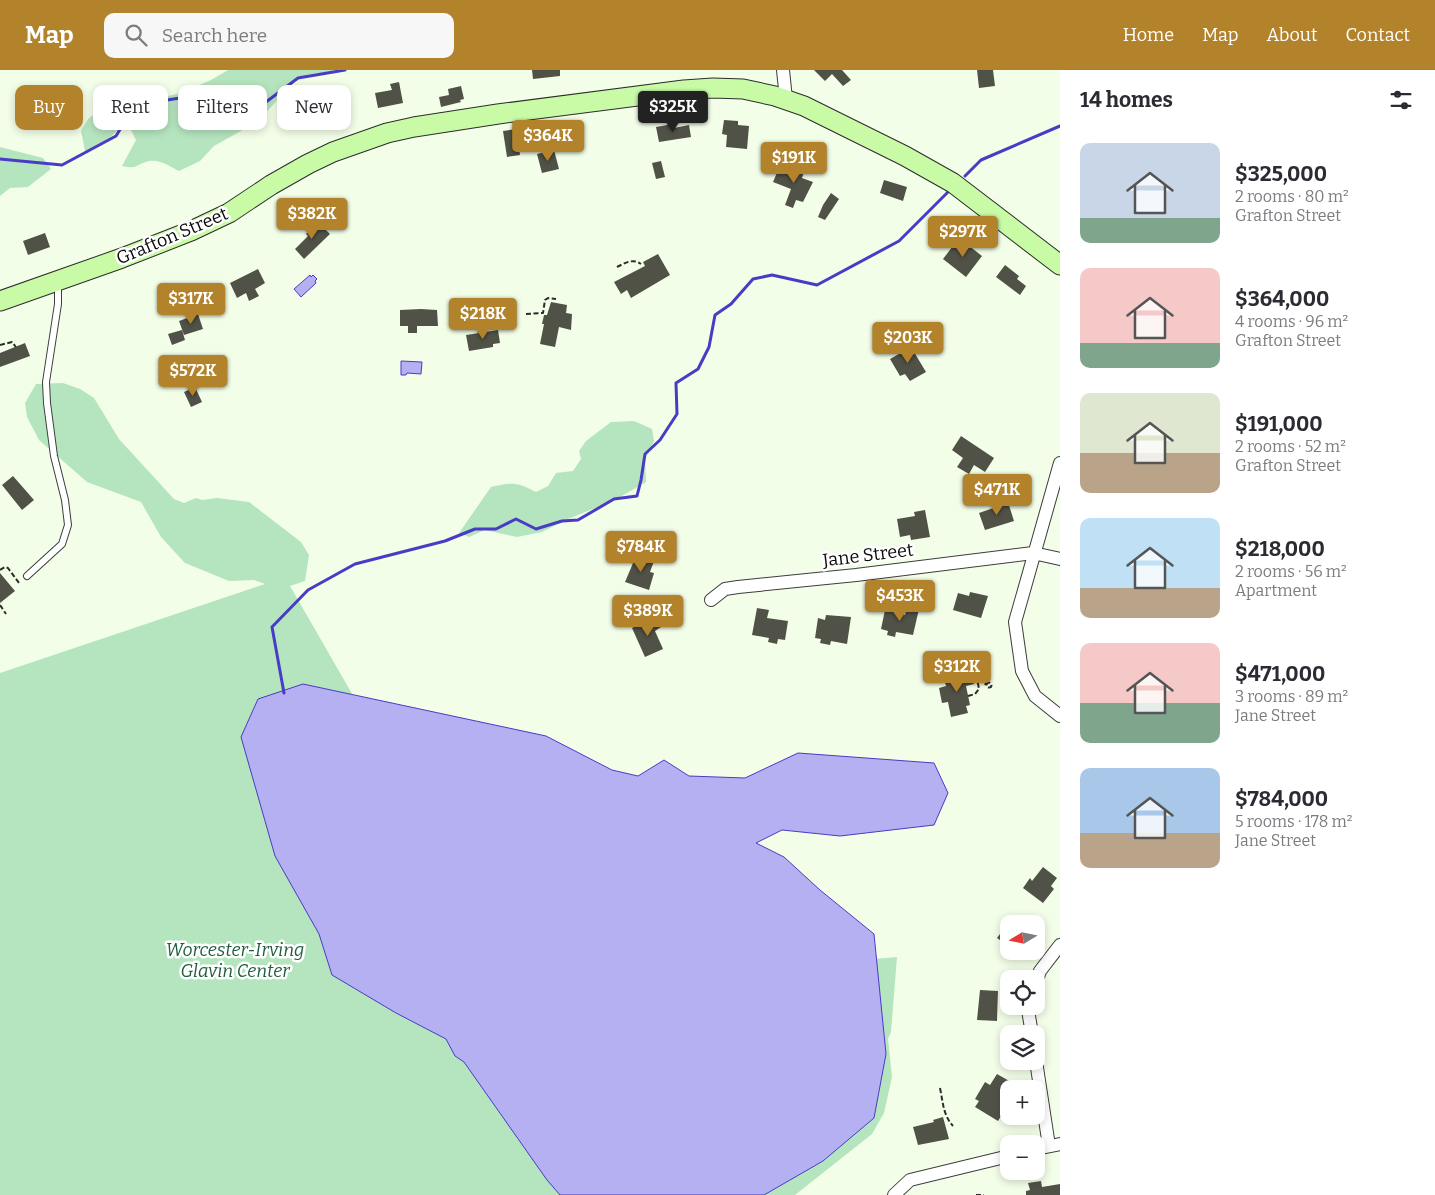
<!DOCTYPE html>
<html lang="en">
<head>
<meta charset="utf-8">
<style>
	body { margin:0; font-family:Bitter,serif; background:#f7f7f7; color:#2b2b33; height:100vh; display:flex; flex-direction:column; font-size:19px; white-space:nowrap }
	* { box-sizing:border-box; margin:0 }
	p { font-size:16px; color:#7c7c81 }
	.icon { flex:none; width:28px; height:28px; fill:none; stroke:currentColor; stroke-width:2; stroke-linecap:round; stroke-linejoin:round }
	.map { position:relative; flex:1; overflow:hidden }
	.details { display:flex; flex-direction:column; background:#fff; width:375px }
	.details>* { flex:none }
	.banner { position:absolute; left:15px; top:15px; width:475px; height:45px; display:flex; gap:10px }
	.needle { width:32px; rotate:260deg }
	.buttons { position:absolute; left:1000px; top:845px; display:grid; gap:10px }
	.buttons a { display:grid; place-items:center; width:45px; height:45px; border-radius:10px; background:#fff; box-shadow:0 2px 8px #0003; font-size:25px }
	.price { position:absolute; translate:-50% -42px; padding:0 11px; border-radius:5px; background:#b2832b; color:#fff; font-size:16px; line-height:32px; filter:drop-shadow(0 1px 2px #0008) }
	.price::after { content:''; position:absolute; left:50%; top:30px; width:15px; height:11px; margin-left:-8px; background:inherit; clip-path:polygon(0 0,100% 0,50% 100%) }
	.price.current { background:#222; color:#fff }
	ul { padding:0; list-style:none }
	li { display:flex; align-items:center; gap:15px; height:125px; padding:0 20px }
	li span { display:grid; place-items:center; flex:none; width:140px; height:100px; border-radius:10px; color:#555 }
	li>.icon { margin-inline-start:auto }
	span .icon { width:60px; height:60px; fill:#fffc; stroke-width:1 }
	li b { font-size:21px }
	h2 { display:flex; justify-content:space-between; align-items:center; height:60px; padding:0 20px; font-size:21px }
	.tag { padding:0 18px; border-radius:10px; background:#fff; box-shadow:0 2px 8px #0003; font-size:18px; line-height:45px }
	.tag.current { background:#b2832b; color:#fff }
	header { display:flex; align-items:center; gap:30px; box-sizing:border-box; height:70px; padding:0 25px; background:#b2832b; color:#fff }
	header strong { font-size:24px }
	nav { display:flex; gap:28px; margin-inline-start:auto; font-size:18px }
	.search { width:350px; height:45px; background:#f7f7f7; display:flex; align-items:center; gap:12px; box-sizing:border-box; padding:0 18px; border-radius:10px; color:#7c7c81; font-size:19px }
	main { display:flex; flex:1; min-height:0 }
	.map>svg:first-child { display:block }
	.green { fill:#b5e5be }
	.water { fill:#b5b0f2; stroke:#493bc5 }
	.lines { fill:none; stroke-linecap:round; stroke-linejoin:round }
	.stream { stroke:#493bc5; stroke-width:3 }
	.building { fill:#515247 }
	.lane-casing { stroke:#3d3d3d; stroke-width:8 }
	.street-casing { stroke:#3d3d3d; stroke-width:14 }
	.secondary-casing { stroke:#2c2c2c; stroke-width:21 }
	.path { stroke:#2c2c2c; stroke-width:2; stroke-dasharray:5 2.5; stroke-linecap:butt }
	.lane { stroke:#fff; stroke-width:6 }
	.street { stroke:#fff; stroke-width:12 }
	.secondary { stroke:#c9fba7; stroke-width:19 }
	.labels { text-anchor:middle; stroke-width:5; stroke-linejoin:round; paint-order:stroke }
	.street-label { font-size:18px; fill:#0a0a0a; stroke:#fff }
	.park-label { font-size:18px; font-style:italic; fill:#1f5d3e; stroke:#fff }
</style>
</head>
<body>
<header>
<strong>Map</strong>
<div class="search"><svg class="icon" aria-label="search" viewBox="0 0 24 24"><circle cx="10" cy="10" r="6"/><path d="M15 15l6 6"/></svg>Search here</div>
<nav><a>Home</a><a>Map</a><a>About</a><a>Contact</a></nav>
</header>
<main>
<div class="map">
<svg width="1060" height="1125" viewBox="0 0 1060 1125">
	<rect width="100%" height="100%" fill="#f3fee8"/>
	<path class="green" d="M228 0H334L329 3 297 9 257 52 214 76 200 91 179 101C170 96 159 89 149 91 136 94 137 100 122 96L136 70 129 56 119 59 103 74 85 81 81 61 88 49 97 42 127 31 153 30 180 23 211 10Z
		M0 77 43 88 51 99 28 117 10 118 0 126Z
		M63 313 80 319 94 328 119 369 174 429 184 433 196 428 202 430 217 428 249 432 301 472 309 485 305 511 290 516 522 919 897 887 891 962 888 969 892 1007 884 1043 872 1064 795 1125H0V603L265 514 254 510 229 511 185 493 161 467 141 432 87 412 39 370 27 347 25 333 36 314Z
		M634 351 652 359 654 371 645 389 646 412 615 430 568 449 542 462 517 467 485 460 469 467 459 463 491 417C513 412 517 412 536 422L548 416 556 403 573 401 581 389 579 381 586 371 611 352Z"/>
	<path class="water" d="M310 205 311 207 313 205 317 209 315 211 316 213 301 227 294 219Z
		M194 290 203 296 208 297 210 301 208 305C200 308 194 302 190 295Z
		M401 291 422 292 421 304 407 303 406 305H401Z
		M303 614 546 666 612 700 638 706 664 690 689 706 745 708 798 683 934 693 948 723 934 755 840 766 782 760 756 773 784 787 820 820 874 864 886 984 874 1048 823 1091 764 1125H560L547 1110 464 992 455 986 446 969 396 943 332 905 319 864 275 786 241 667 258 629Z"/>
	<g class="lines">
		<path class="stream" d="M0 89 62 95 116 66 135 35 180 28 211 38 266 32 298 8 345 0
			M965 106 981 90 1060 56
			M284 623 272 557 308 520 355 494 445 471 475 459H496L516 449 536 459 562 451 578 450 614 429 637 426 641 410 645 384 660 370 677 344 676 313 698 299 709 277 715 245 731 234 753 209 772 205 817 215 899 171 949 121"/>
	</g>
	<path class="building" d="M532 0H560V6L533 9Z
		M814 0H842L851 10 843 16 832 4 825 11Z
		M977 0H993L995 16 979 18Z
		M399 12 403 33 378 38 375 23 392 20 390 14Z
		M461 16 464 29 460 30 461 32 441 37 439 27 449 25 448 19Z
		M338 38 339 41 342 40 344 49 339 50 340 53 316 59 312 45Z
		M724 50 738 51V55L749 56 747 79 726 77 727 65 722 64Z
		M673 54 674 58 689 55 691 67 659 72 656 57Z
		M516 59 520 85 507 87 503 61Z
		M554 80 559 99 542 103 537 84Z
		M661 91 665 107 656 109 652 93Z
		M793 94 805 99 802 108 813 112 803 132 796 130 793 138 785 135 791 119 773 112 779 98 790 103Z
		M884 110 907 117 903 131 880 123Z
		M831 123 839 129 825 150 818 147 823 135Z
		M318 152 330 164 304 189 295 179 308 166 306 164Z
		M45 163 50 177 28 185 23 171Z
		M959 168 982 186 966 207 943 189Z
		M658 184 670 205 631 228 627 220 621 224 614 212 645 196 643 192Z
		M1005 195 1019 206 1017 209 1026 216 1020 225 996 207Z
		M258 199 265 213 255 219 259 226 249 231 246 223 237 228 230 213Z
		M551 232 567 235 566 243 572 244 571 260 559 257 555 277 540 274 544 254H542L544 245H547Z
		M421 239 437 240 438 256H417V263H408V256H400V240Z
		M198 244 203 259 184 265 179 251Z
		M182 260 185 270 172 275 168 264Z
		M498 260 500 273 493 274V277L469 281 466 265Z
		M25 273 30 286 0 297V283Z
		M911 277 926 302 910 311 905 304 900 306 890 289Z
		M195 317 202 332 191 337 184 322Z
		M961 366 994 388 985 402 974 395 969 404 957 397 963 388 952 380Z
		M13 406 34 430 22 440 2 415Z
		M1008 432 1014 451 985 460 979 443 999 436V435Z
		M925 440 930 467 911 470 910 465 900 467 897 449 915 446 914 442Z
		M636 486 654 491 650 502 654 503 649 520 625 512Z
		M0 503 15 521 0 533Z
		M970 522 988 526 981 548 953 540 958 523 969 526Z
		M907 537 919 539 913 565 896 562 895 567 887 565 888 561 881 559 885 540 905 545Z
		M757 538 769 540 767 548 788 551 785 570 778 569 777 574 768 572 769 568 752 565Z
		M826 545 851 547 847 574 831 571 830 575 820 573 821 569 815 568 818 548 825 550Z
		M657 547 661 557 655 561 663 579 645 587 632 558Z
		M971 602 974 614 966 616 970 635 966 636 968 643 951 647 948 632 942 633 939 618 946 616 944 608Z
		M1043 797 1057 808 1051 816 1054 819 1043 833 1023 818 1030 808 1032 811Z
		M1009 852V876L997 868Z
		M980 920 998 921 997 951 977 950Z
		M997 1004 1011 1012 1009 1015V1023L1001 1037 1005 1040 998 1051 975 1037 979 1031 975 1029 985 1012 990 1015Z
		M943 1047 949 1069 918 1075 913 1057 934 1052 933 1050Z
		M1041 1111 1042 1117 1060 1114V1125H1026V1121L1030 1120 1028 1113Z"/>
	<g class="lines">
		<g class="lane-casing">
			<path id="lane" d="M27 506 62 474 68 455 65 430 54 386 47 333 46 312 58 234V212"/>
		</g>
		<g class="street-casing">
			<path id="street" d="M783 0 786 29
				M1060 393 1015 552 1022 601 1035 626 1060 646
				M711 530 725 519 738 517 856 505 1033 483 1060 489
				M1036 913 1040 901 1060 875
				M1029 936 1028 940 1032 964
				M1036 991 1049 1076
				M1036 1079 1060 1074
				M894 1125 910 1110 1009 1086"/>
		</g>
		<g class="secondary-casing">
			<path id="secondary" d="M0 231 122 188 191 161 229 143 271 115 308 94 333 82 387 63 414 57 498 44 684 20 713 18 743 19 775 26 804 36 905 86 953 113 1060 195"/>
		</g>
		<path class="path" d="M617 197C625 193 633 188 641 194
			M183 231 189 247
			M526 244 543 243 545 230 548 228 556 229
			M479 263 478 256 481 247 501 242
			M0 275 12 272 16 277
			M0 500 5 497 8 498 19 513
			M0 535 6 544
			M978 610 987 615
			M986.5 615a2.5 2.5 0 1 1 5 0a2.5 2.5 0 1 1-5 0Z
			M968 626 975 624 979 619 974 592
			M940 1018C943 1032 943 1045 953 1056
			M976 1125H984"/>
		<use href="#lane" class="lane"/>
		<use href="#street" class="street"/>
		<use href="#secondary" class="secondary"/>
	</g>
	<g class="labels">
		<g class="street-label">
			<text transform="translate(172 166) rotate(-23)" y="6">Grafton Street</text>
			<text transform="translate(868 485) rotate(-7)" y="6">Jane Street</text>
		</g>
		<g class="park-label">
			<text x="235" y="886">Worcester-Irving<tspan x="235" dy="21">Glavin Center</tspan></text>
		</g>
	</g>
</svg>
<div class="buttons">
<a><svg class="needle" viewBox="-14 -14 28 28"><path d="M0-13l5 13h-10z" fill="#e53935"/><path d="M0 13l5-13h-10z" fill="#7c7c81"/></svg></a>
<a><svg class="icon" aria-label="locate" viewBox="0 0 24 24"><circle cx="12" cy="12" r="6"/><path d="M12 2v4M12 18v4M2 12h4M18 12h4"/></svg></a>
<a><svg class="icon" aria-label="layers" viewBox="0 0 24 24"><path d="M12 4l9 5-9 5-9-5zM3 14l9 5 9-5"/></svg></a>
<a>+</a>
<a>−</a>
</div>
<b class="price current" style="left:673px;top:63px">$325K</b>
<b class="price" style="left:548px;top:92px">$364K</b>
<b class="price" style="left:794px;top:114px">$191K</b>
<b class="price" style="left:312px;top:170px">$382K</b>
<b class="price" style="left:963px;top:188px">$297K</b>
<b class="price" style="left:191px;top:255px">$317K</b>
<b class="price" style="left:483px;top:270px">$218K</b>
<b class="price" style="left:908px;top:294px">$203K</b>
<b class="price" style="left:193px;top:327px">$572K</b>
<b class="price" style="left:997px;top:446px">$471K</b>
<b class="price" style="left:641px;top:503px">$784K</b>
<b class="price" style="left:900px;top:552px">$453K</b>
<b class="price" style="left:648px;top:567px">$389K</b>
<b class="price" style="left:957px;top:623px">$312K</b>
<div class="banner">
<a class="tag current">Buy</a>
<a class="tag">Rent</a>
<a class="tag">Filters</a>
<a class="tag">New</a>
</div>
</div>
<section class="details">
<h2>14 homes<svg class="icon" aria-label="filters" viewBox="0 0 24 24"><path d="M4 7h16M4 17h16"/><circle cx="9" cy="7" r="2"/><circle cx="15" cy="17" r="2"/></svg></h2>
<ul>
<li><span style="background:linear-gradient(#c9d6e8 75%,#7fa58c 0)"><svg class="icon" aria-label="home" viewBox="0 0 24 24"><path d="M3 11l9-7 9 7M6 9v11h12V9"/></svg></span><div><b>$325,000</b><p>2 rooms · 80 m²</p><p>Grafton Street</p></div></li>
<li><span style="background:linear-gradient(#f6c9c9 75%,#7fa58c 0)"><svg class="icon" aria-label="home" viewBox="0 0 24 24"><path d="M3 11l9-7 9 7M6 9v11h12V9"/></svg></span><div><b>$364,000</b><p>4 rooms · 96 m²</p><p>Grafton Street</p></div></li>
<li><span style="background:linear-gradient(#dfe7d0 60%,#b9a48a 0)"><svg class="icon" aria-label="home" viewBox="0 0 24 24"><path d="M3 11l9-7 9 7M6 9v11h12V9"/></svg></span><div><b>$191,000</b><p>2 rooms · 52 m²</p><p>Grafton Street</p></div></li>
<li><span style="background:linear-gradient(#bfe0f5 70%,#b9a48a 0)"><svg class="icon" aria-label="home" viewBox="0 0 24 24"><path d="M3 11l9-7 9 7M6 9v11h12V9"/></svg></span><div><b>$218,000</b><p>2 rooms · 56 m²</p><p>Apartment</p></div></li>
<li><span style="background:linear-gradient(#f6c9c9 60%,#7fa58c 0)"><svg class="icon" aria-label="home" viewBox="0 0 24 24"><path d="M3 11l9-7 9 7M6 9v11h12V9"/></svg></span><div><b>$471,000</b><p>3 rooms · 89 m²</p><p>Jane Street</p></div></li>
<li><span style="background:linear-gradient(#a9c7e8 65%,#b9a48a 0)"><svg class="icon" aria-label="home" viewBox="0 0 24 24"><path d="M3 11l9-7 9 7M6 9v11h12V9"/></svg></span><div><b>$784,000</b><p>5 rooms · 178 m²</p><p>Jane Street</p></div></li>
</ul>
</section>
</main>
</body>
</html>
